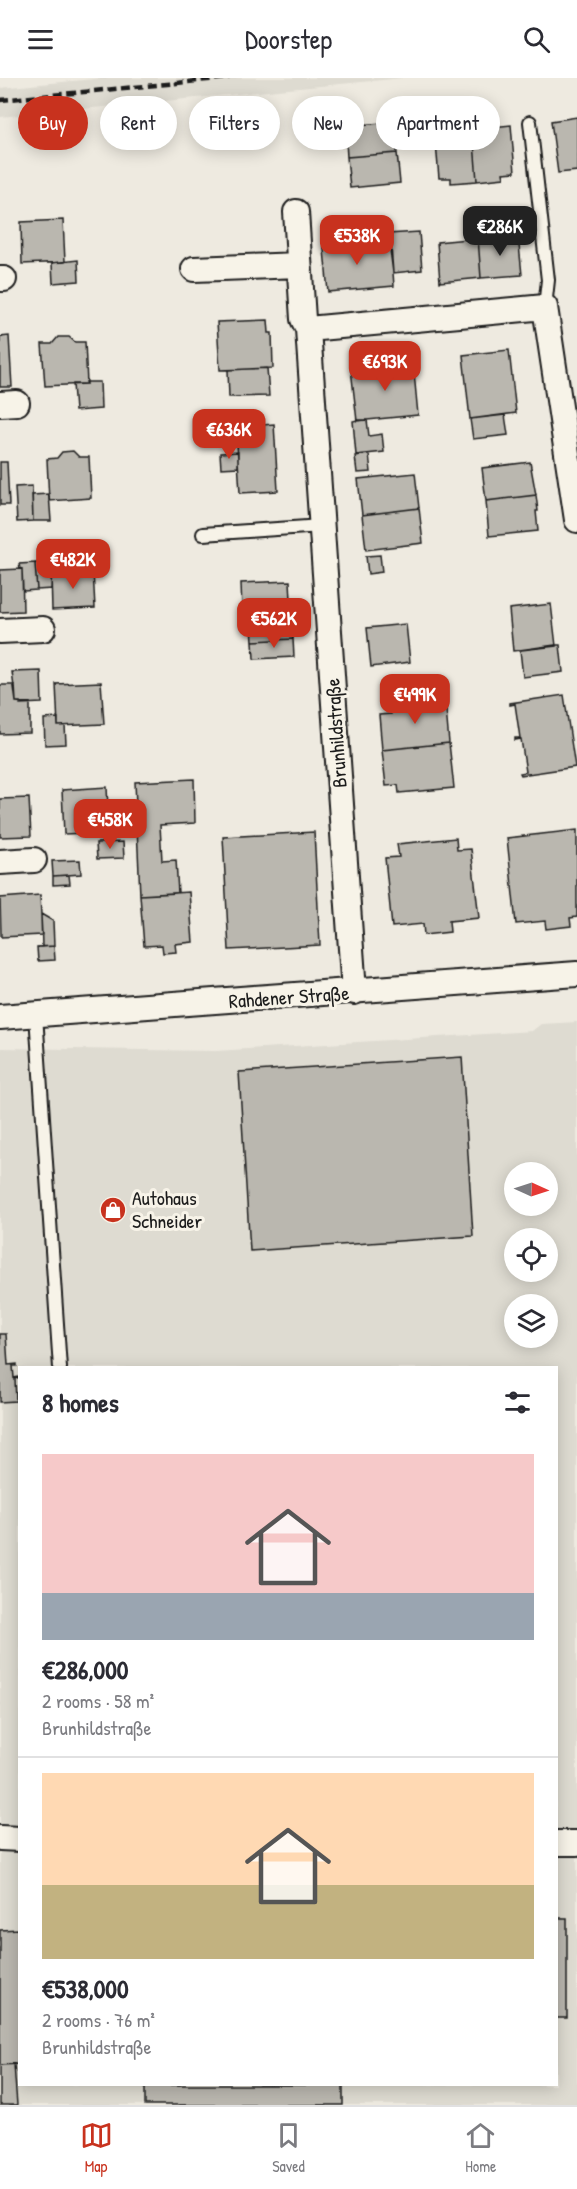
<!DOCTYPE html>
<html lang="en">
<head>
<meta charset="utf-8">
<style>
	body { margin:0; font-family:"Patrick Hand",sans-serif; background:#f7f7f7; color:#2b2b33; height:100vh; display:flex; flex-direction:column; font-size:22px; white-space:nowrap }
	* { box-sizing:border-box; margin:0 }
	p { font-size:20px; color:#7c7c81 }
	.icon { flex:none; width:33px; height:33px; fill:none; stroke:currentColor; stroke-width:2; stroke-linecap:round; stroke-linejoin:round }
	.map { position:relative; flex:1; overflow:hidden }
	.side { position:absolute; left:18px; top:1288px; width:540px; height:720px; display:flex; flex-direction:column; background:#fff; border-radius:0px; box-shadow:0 3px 15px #0003 }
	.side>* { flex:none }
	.top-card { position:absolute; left:18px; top:18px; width:542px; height:54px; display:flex; gap:12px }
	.needle { width:39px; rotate:93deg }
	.tools { position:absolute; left:504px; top:1084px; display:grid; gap:12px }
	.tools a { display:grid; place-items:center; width:54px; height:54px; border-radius:50%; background:#fff; box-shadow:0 3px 15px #0003; font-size:30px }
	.price { position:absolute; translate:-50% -51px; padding:0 14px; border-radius:12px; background:#c8321e; color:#fff; font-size:20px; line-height:39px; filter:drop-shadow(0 2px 3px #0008) }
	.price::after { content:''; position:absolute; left:50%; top:36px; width:18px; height:14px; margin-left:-9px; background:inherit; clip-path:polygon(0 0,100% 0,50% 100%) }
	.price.current { background:#222; color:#fff }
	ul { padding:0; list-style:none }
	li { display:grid; align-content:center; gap:12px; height:318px; padding:0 24px }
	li+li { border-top:2px solid #e1e1e2 }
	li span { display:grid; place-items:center; height:186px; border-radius:0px; color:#555 }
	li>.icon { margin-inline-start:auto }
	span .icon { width:108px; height:108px; fill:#fffc; stroke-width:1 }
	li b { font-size:26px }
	h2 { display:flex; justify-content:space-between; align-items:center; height:72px; padding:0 24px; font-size:26px }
	.tag { padding:0 21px; border-radius:27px; background:#fff; box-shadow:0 3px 15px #0003; font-size:21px; line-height:54px }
	.tag.current { background:#c8321e; color:#fff }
	header { display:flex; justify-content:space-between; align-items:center; height:78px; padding:0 24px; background:#fff; font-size:27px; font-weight:600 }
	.tabs { display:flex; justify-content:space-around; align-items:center; height:84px; border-top:2px solid #e1e1e2; background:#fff; font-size:16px; color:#7c7c81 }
	.tabs a { display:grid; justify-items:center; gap:3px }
	.tabs .current { color:#c8321e }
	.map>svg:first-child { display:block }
	.built { fill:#dedbd1; fill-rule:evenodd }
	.building { fill:#bab7af; stroke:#1c1c1c; stroke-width:1.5 }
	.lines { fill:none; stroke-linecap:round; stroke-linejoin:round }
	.lane-casing { stroke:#1c1c1c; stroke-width:16 }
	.street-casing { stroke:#1c1c1c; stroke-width:28 }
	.lane { stroke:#f7f3e8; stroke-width:12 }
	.street { stroke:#f7f3e8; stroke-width:24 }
	.rail { stroke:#1c1c1c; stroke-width:4.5; stroke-dasharray:9 4.5; stroke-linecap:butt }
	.labels { text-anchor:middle; stroke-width:6; stroke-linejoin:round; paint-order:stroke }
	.street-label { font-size:20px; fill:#1c1c1c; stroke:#f7f3e8 }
	.poi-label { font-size:20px; fill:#1c1c1c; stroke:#f7f3e8; text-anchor:start }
</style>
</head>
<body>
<header><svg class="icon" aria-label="menu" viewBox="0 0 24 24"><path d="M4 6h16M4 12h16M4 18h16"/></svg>Doorstep<svg class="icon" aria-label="search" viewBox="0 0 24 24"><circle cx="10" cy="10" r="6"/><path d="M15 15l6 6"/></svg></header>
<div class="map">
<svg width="577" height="2027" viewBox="0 0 577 2027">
	<rect width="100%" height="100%" fill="#eeeae0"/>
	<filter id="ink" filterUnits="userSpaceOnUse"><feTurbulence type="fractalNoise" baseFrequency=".0167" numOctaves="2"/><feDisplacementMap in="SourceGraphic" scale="12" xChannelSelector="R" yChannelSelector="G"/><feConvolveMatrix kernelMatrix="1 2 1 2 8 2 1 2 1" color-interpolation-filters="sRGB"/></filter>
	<g filter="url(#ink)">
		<path class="built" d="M104 0H403L0 39V10Z
			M577 944V2027H0V970L216 973 532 953 541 946ZM514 1095H548V1128H514ZM514 1161H548V1194H514ZM514 1227H548V1260H514ZM20 1290H556V2007H20Z"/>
		<path class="building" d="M577 39V93L558 95 551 43Z
			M395 44 397 75 347 79 345 48Z
			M511 47 515 94 503 95 504 100 477 103 473 51Z
			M473 51 477 103 451 105V100H439L435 54Z
			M397 75 400 105 350 110 347 79Z
			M63 142 65 184 22 186 21 144Z
			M419 154 422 192 393 195 388 156Z
			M518 157 522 197 481 200 478 160Z
			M349 159 351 171 391 168 394 208 328 214 323 161Z
			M478 160 481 200 440 204 437 164Z
			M78 182 79 203 53 205 52 185Z
			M268 242 269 255H272L273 290 220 292 217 244Z
			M9 258 12 309H0V259Z
			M58 259H69L75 264H85L87 306 45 308 42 266H52Z
			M509 272 516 335 470 341 463 277Z
			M413 284 418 337 357 343 351 291Z
			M267 290 269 318 229 319 228 292Z
			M86 304H100L101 331 75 333 73 306H87Z
			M505 337 508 357 473 361 470 341Z
			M357 342H367L369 358 382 356 384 374 356 377 353 343Z
			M274 346 278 413 240 415 236 349Z
			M73 373 79 379H89L91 420 49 423 47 381 57 380 62 374Z
			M238 374V389L221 390 220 375Z
			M369 376 371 394 357 395 355 378Z
			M0 384H7L9 427H0Z
			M530 384 536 417 486 423 482 390Z
			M415 395 419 430 362 437 358 401Z
			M32 408 33 443 17 444 15 409Z
			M49 416 51 443H33L32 417Z
			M536 417 538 433H536L538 453 489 458 486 423Z
			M419 430 423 465 366 472 362 437Z
			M380 477 382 494 368 496 366 478Z
			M35 485 37 512 23 513 22 491H20L19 486Z
			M35 485H52L51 511 37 512Z
			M22 491 23 533 0 534V492Z
			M93 492 95 530 52 532 51 494Z
			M290 503 293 561 253 563 251 533H242L241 505Z
			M551 526 556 568 513 573 509 531Z
			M406 546 410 584 371 589 367 550Z
			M293 561 294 579 254 581 253 563Z
			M555 567H560L563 594 523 599 520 572Z
			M41 593 42 625 20 626V624H16L12 594Z
			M101 604 104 646 58 648 56 606Z
			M0 607H15L16 624 30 625V655L0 656Z
			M564 617 575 689 521 697 520 695 526 694 521 661 515 662V660H520L515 626 510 627V625Z
			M445 620 449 665 382 672 379 637 391 636 390 626Z
			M58 640V648H65L66 666 45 667 44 641Z
			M449 665 454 710 399 715 398 707 386 708 382 672Z
			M194 701 195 745 160 747 162 783 176 782 178 815 140 817 135 704Z
			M107 709 109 754 64 756 62 712Z
			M29 720 31 758 0 759V721Z
			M577 752V839L570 840 571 848 546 851 545 843 516 846 507 760Z
			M314 754 320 867 229 872 223 759Z
			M456 760 457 772 471 771 479 840 449 843 450 854 424 857 423 846 392 849 385 780 399 779 397 766Z
			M123 764 124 780 97 781 96 765Z
			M80 782 81 796 53 798 52 783Z
			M69 797 70 806 53 807V798Z
			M189 814 193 864 175 866 176 874 163 875 162 867 144 868 140 817Z
			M40 817 42 857 1 859 0 820Z
			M41 836 53 843 54 868 42 869Z
			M54 868 55 882 38 883 37 869Z
			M462 979 473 1158 250 1173 239 994Z
			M0 1256H6L8 1287 17 1286V1288H13L14 1300 19 1299 15 1301 16 1323 0 1324Z
			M556 1840H567V1940H556Z
			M20 1851V1986L0 1987V1852Z
			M14 1986 17 2027H0V1987Z
			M145 2007H343V2027H145Z"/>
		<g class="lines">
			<g class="lane-casing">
				<path id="lane" d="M530 44 548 202 545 229
					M203 456 322 448
					M36 937 60 1290"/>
			</g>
			<g class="street-casing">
				<path id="street" d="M296 134 303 241 308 251
					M194 191 299 187
					M0 201H4
					M0 326 17 325
					M0 553 43 551
					M0 784 34 782
					M354 914 308 251 545 229 577 442
					M0 939 577 896
					M0 1760 20 1761
					M556 1765H577"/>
			</g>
			<use href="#lane" class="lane"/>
			<use href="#street" class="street"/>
			<path class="rail" d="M0 22 229 0"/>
		</g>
	</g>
	<defs>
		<g id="shop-disc" transform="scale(1.35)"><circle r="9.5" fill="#c8321e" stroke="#f7f3e8"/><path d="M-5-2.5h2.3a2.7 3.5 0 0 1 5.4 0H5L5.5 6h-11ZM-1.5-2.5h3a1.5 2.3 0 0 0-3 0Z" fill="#fff"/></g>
	</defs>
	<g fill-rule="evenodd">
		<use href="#shop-disc" x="113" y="1132"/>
	</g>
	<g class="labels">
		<g class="street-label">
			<text transform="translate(336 655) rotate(-94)" y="7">Brunhildstraße</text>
			<text transform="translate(289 919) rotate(-4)" y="7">Rahdener Straße</text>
		</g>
		<g class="poi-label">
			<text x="132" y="1127">Autohaus<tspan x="132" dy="23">Schneider</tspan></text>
		</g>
	</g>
</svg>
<div class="tools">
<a><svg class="needle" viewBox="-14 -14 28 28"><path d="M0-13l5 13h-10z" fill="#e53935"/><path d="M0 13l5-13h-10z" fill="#7c7c81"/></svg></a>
<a><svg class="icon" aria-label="locate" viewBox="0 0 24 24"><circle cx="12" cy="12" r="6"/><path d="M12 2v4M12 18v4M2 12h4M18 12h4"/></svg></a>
<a><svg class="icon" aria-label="layers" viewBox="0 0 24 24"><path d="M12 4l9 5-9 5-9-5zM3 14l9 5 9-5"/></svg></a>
</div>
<b class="price current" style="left:500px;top:179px">€286K</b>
<b class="price" style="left:357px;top:188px">€538K</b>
<b class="price" style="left:385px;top:314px">€693K</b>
<b class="price" style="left:229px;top:382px">€636K</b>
<b class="price" style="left:73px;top:512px">€482K</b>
<b class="price" style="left:274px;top:571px">€562K</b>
<b class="price" style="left:415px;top:647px">€499K</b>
<b class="price" style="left:110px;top:772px">€458K</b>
<div class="top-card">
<a class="tag current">Buy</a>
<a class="tag">Rent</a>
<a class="tag">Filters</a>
<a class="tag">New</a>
<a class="tag">Apartment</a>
</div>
<section class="side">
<h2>8 homes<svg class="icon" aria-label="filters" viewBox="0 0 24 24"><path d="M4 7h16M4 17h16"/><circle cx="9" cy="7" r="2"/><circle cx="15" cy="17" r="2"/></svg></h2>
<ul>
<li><span style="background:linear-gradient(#f6c9c9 75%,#9aa5b1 0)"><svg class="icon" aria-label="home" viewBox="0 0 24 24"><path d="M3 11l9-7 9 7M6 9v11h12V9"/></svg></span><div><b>€286,000</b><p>2 rooms · 58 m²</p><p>Brunhildstraße</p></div></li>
<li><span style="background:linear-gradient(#ffd9b3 60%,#c2b280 0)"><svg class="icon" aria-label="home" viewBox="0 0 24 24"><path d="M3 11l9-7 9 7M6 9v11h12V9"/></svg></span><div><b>€538,000</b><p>2 rooms · 76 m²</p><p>Brunhildstraße</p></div></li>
</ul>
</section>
</div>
<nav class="tabs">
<a class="current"><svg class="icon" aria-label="map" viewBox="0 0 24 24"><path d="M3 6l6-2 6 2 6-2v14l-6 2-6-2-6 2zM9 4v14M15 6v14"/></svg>Map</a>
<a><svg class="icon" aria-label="saved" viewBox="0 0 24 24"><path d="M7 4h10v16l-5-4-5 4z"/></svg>Saved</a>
<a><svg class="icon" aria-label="home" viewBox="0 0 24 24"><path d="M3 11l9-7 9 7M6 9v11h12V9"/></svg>Home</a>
</nav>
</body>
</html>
